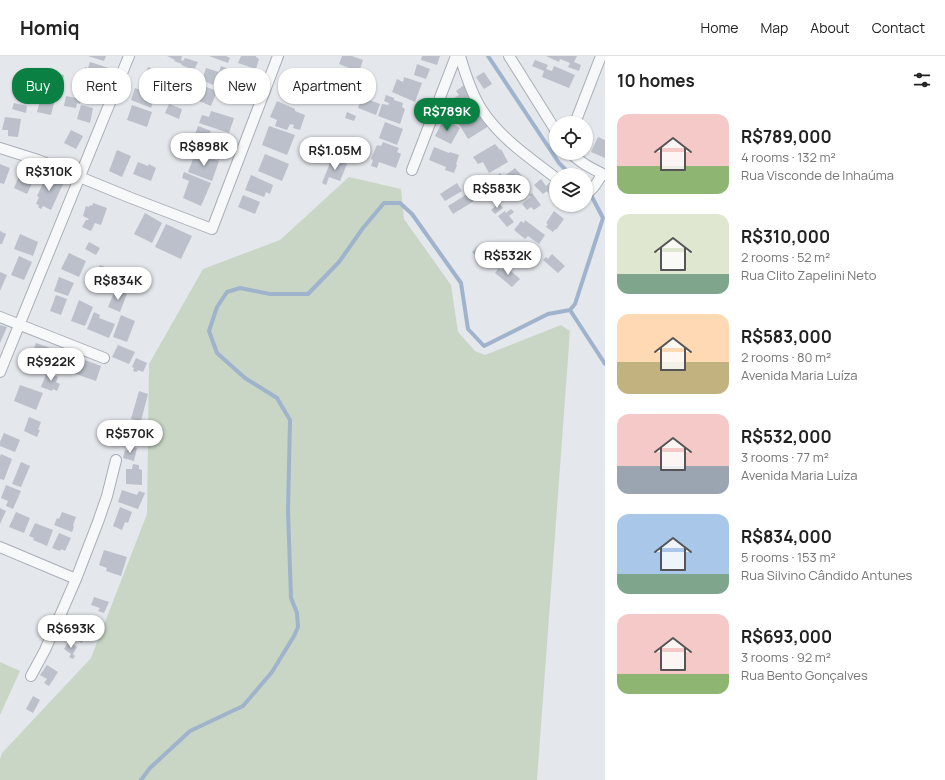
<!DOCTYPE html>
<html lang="en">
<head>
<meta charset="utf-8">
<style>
	body { margin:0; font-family:Manrope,sans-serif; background:#f6f6f6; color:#222; height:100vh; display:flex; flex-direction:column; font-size:15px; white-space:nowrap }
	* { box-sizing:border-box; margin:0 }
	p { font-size:13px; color:#767676 }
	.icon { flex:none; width:22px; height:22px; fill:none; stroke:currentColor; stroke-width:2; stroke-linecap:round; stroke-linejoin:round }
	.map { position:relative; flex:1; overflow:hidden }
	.drawer { display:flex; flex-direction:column; background:#fff; width:340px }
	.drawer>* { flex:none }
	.top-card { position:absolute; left:12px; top:12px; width:380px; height:36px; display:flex; gap:8px }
	.controls { position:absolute; left:549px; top:60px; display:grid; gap:8px }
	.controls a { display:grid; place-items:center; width:44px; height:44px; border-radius:50%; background:#fff; box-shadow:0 1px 3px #0004; font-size:20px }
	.price { position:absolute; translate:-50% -34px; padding:0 9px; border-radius:14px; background:#fff; color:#222; font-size:13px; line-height:26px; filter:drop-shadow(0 1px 2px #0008) }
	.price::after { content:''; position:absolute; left:50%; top:24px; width:12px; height:9px; margin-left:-6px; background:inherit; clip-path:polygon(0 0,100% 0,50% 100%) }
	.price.selected { background:#0b8043; color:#fff }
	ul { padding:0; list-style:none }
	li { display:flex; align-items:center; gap:12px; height:100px; padding:0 12px }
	li span { display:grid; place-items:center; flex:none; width:112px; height:80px; border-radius:12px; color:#555 }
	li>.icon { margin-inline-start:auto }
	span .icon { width:48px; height:48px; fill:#fffc; stroke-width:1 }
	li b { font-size:17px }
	h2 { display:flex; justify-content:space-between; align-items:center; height:48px; padding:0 12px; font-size:17px }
	.tag { padding:0 14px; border-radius:16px; background:#fff; box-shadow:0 1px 3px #0004; font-size:14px; line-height:36px }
	.tag.selected { background:#0b8043; color:#fff }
	header { display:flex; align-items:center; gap:24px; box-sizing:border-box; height:56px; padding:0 20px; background:#fff; border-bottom:1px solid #e0e0e0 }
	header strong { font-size:19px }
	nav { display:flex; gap:22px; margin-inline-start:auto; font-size:14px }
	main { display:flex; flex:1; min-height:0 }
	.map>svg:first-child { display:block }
	.green { fill:#c9d6c5 }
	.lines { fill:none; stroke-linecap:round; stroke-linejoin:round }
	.stream { stroke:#9fb4cc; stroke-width:4 }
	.building { fill:#bbc0ca }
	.street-casing { stroke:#a9aeb7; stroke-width:12 }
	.street { stroke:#f7f8fa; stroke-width:10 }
</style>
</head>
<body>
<header>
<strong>Homiq</strong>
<nav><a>Home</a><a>Map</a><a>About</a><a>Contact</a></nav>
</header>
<main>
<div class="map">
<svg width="605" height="724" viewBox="0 0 605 724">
	<rect width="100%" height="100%" fill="#e4e7ec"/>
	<path class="green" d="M349 121 401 133 404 163 451 229 458 276 475 295 485 299 561 269 570 275 537 724H0V703L2 697 91 602 147 458 149 308 203 213 280 184Z
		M0 606 20 615 0 659Z"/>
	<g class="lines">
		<path class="stream" d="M488 0 559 107 571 119
			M570 254 575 248 603 162 592 141
			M141 724 150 712 190 675 243 650 272 616 294 580 298 571 297 557 291 542 288 455 290 364 277 342 245 322 217 297 209 275 217 251 227 236 240 232 270 238H308L339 206 363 172 384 147H400L412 158 461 227 468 273 484 290 548 258 570 254 605 308"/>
	</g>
	<path class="building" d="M88 0H106L104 5Z
		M167 0H182L181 4 183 5 185 2 198 6 194 14 181 9 182 8 174 5 175 4Z
		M209 0H226L230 2 228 7Z
		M241 0H256V1L259 3 256 13 238 7Z
		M342 0H352L363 4 359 16 339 8Z
		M422 0H440L437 9 421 4Z
		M546 0H577L574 6 581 9 579 15 568 11 570 7 560 3 559 6Z
		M535 4 548 9 546 13 552 15 554 10 575 19 569 32 542 21 544 15 532 10Z
		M90 6 109 12 104 27 82 20 85 11 88 12Z
		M417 8 430 13 426 23 414 19Z
		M221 10 245 19 238 38 228 34V32L214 26 213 29 202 24 206 12 219 16Z
		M148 11 163 16 159 28 143 22Z
		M324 13 339 19 334 29 331 28 329 34 323 31 321 38 300 30 304 19 313 22 315 17 322 20Z
		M349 15 358 18 356 24 347 20Z
		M52 16 64 19 62 29 58 28 57 30H54V27L50 26Z
		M484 16 492 28 484 33 476 21Z
		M177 17 194 24 190 34 193 36 190 42 177 37 178 34 172 31Z
		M20 21 30 22 28 33H19Z
		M404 21 422 27 415 46 392 36 397 23 403 26Z
		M198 28 217 35 211 50 192 42Z
		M464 29 489 70 468 83 446 47 459 39 456 35Z
		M49 31 57 32 55 41 47 39Z
		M82 32 96 35 94 44 80 41Z
		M135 32 147 36 149 32 157 36 151 52 131 44Z
		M386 39 394 42V44L403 47 402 51 405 53 400 68 378 60 382 48 388 49 389 47 384 45Z
		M66 40 81 43 80 48 77 47 76 52 64 50Z
		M362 41 380 48 376 59 358 52Z
		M40 44 54 47 51 59 37 56Z
		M277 45 295 53V55L305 59 300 74 293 72 294 69 290 68 287 74 275 70 277 64 270 61Z
		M14 47 27 50 26 57 12 53Z
		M169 48 182 53 179 63 165 57Z
		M81 49 93 52 90 67 77 63Z
		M132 49 152 56 147 71 127 64Z
		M211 55 234 62 229 77 199 67 202 59 209 61Z
		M347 56 356 60 354 65 345 62Z
		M5 61 21 63 18 81 8 80V74H2Z
		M444 63 460 72 451 88 435 80Z
		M385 66 403 73 397 89 379 82Z
		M198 70 211 75 209 78 227 85 219 104 193 94 195 90 191 89Z
		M269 70 295 79 287 99 262 89Z
		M71 74 83 80 76 93 64 87Z
		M598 81 605 84V102L591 96Z
		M383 86 399 92 397 96 401 98 396 112 379 106 377 112 371 110 373 104 371 103 377 89 381 90Z
		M495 88 500 94 501 93 508 106 489 117 483 106 478 108 473 101Z
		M434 91 449 97 450 96 459 99 456 108 457 109 454 117 445 114 446 111 429 104Z
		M117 94 131 100 122 121 109 115Z
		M196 96 219 105 212 125 188 116Z
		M265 98 289 108 282 125 258 115Z
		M332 102 347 108 340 125 329 121 326 129 322 127Z
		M138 106 148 110 149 108 156 112 151 125 133 118Z
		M0 108 10 112 4 128 0 127Z
		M24 108 38 114 27 138 14 132Z
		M515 112 524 122 507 136 495 122 500 117 503 121Z
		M184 116 211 127 201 150 183 142 189 125 182 122Z
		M47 119 64 126 51 154 43 150 41 153 38 151 39 149 36 148 39 141 37 140Z
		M251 119 273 129 270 138 266 136 264 141 245 134Z
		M488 122 496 131 483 142 475 132Z
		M541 123 546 130 553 124 556 128V140L555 142 552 138 551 140 547 135 543 138 534 129Z
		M457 127 462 135 445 145 440 138Z
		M469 137 474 145 453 158 448 150Z
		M532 137 541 149 534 154 531 151 527 154 522 148 531 141 529 139Z
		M243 139 260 146 255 158 238 151Z
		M93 147 107 152 101 169 95 167 91 175 82 171 86 164H88L89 163 83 160 86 150 89 151 90 149 92 150Z
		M499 147 503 152 495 158 491 154Z
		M511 153 514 156 509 160 514 166 507 171 498 160 505 155 506 157Z
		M554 155 564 163 556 174 555 173 553 176 546 171 548 168 546 167Z
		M145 157 162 167 152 187 134 178Z
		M525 164 545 179 539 188 528 180 525 183 514 174 521 165 524 167Z
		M166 168 192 180 181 203 155 191Z
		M0 175 6 178 2 188H0Z
		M20 178 38 186 33 200 14 193Z
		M89 186 100 192 96 199 85 193Z
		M480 188 489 198 481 206 472 196Z
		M69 197 86 205 79 221 61 213Z
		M552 198 565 210 558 217 543 204 546 201 548 203Z
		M19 200 32 206 24 224 11 219Z
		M100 209 112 214 106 228 94 223Z
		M505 210 520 223 512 231 495 217 499 212 501 214Z
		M0 216 7 219 0 235Z
		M59 221 74 227 68 240 54 235Z
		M115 234 127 238 120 256 108 251Z
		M56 239 67 243 61 259 50 255Z
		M79 244 93 251 85 270 71 265Z
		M94 256 100 259 99 262 115 268 109 282 87 273Z
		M121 259 135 265 127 286 113 281Z
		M0 269 7 271 0 287Z
		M36 287 73 300 67 316 30 303Z
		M118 289 135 296 129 308 112 301Z
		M79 302 101 310 96 325 73 317Z
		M136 302 147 307 143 316 138 314 137 316 133 315 134 312 132 311Z
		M47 316 58 321 56 326 60 328 57 335 53 333 52 335 41 331Z
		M20 329 43 337 36 354 14 345Z
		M139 335 148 338 141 365 131 363Z
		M29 361 41 366 38 374H40L37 381 24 375Z
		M129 368 140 371 138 380 136 379 134 383 125 380Z
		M4 377 20 384 15 396 0 390V386Z
		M130 390 137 392 134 405 123 402 125 394 129 395Z
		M1 398 12 403 4 424 0 423V401Z
		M21 406 30 410 21 431 12 428Z
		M133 408 139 409V413L142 414V429L126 428V413H132Z
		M6 429 21 435 13 453 6 450 8 445 1 442Z
		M122 434 137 439 139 435 145 437 138 453 118 446Z
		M120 451 132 456 128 467 125 466 122 474 113 470Z
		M0 452 6 455 0 468Z
		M16 456 30 462 24 477 9 471Z
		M62 456 76 461 73 469 74 471 72 476 54 469 57 462 59 463Z
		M35 467 53 474 47 490 33 484 34 482 29 480Z
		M59 477 71 482 65 495 61 493 60 495 52 492Z
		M104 494 127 501 121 520 106 515 107 512 99 509Z
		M94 541 109 546 104 557 98 555 100 552 91 549Z
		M75 569 88 576 82 587 69 580Z
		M69 585 77 591 73 598 75 600 73 603 69 601 71 598 64 593Z
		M47 609 58 616 49 630 44 627 47 623 40 619Z
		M33 640 40 644 33 657 26 653Z"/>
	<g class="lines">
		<g class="street-casing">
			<path id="street" d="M460 0C465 17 472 39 482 54 500 82 530 102 556 122
				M509 0 556 75
				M575 67 601 0
				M0 92 38 104 131 142 212 173 278 0
				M571 97C580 107 593 113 605 119
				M412 114 456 0
				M586 138C594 133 598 126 602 118
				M0 261 104 302
				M0 316 129 0
				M0 491 76 523
				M31 620 45 594 76 523 98 466 107 440 116 404"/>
		</g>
		<use href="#street" class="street"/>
	</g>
</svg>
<div class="controls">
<a><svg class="icon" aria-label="locate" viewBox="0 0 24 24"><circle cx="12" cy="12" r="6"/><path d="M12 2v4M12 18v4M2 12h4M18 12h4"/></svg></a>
<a><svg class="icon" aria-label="layers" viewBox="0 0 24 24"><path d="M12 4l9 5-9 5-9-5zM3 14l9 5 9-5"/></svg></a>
</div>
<b class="price selected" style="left:447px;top:76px">R$789K</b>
<b class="price" style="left:204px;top:111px">R$898K</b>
<b class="price" style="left:335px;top:115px">R$1.05M</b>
<b class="price" style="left:49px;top:136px">R$310K</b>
<b class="price" style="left:497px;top:153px">R$583K</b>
<b class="price" style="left:508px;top:220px">R$532K</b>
<b class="price" style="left:118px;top:245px">R$834K</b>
<b class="price" style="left:51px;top:326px">R$922K</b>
<b class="price" style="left:130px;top:398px">R$570K</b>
<b class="price" style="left:71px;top:593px">R$693K</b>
<div class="top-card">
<a class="tag selected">Buy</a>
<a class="tag">Rent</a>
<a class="tag">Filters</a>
<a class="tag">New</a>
<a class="tag">Apartment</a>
</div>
</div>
<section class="drawer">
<h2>10 homes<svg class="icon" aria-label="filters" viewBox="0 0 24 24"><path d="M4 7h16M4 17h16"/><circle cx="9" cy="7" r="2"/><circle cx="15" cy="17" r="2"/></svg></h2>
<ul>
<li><span style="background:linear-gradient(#f6c9c9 65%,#8fb573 0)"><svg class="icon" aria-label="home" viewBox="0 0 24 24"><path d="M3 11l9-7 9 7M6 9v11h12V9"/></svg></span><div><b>R$789,000</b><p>4 rooms · 132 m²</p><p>Rua Visconde de Inhaúma</p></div></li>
<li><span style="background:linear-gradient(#dfe7d0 75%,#7fa58c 0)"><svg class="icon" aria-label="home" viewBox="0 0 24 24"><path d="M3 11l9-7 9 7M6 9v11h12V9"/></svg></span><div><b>R$310,000</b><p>2 rooms · 52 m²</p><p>Rua Clito Zapelini Neto</p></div></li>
<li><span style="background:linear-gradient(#ffd9b3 60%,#c2b280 0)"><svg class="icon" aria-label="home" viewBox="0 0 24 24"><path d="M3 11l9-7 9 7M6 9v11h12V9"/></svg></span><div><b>R$583,000</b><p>2 rooms · 80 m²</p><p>Avenida Maria Luíza</p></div></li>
<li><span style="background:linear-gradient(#f6c9c9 65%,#9aa5b1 0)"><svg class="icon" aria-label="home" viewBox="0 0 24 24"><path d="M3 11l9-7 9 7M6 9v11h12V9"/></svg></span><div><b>R$532,000</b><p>3 rooms · 77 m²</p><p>Avenida Maria Luíza</p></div></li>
<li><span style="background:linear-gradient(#a9c7e8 75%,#7fa58c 0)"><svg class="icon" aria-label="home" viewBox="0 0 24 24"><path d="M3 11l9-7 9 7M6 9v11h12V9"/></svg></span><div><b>R$834,000</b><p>5 rooms · 153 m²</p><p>Rua Silvino Cândido Antunes</p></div></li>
<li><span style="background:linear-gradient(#f6c9c9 75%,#8fb573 0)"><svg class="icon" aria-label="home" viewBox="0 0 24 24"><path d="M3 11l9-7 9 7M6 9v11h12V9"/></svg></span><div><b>R$693,000</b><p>3 rooms · 92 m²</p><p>Rua Bento Gonçalves</p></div></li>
</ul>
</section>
</main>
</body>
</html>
